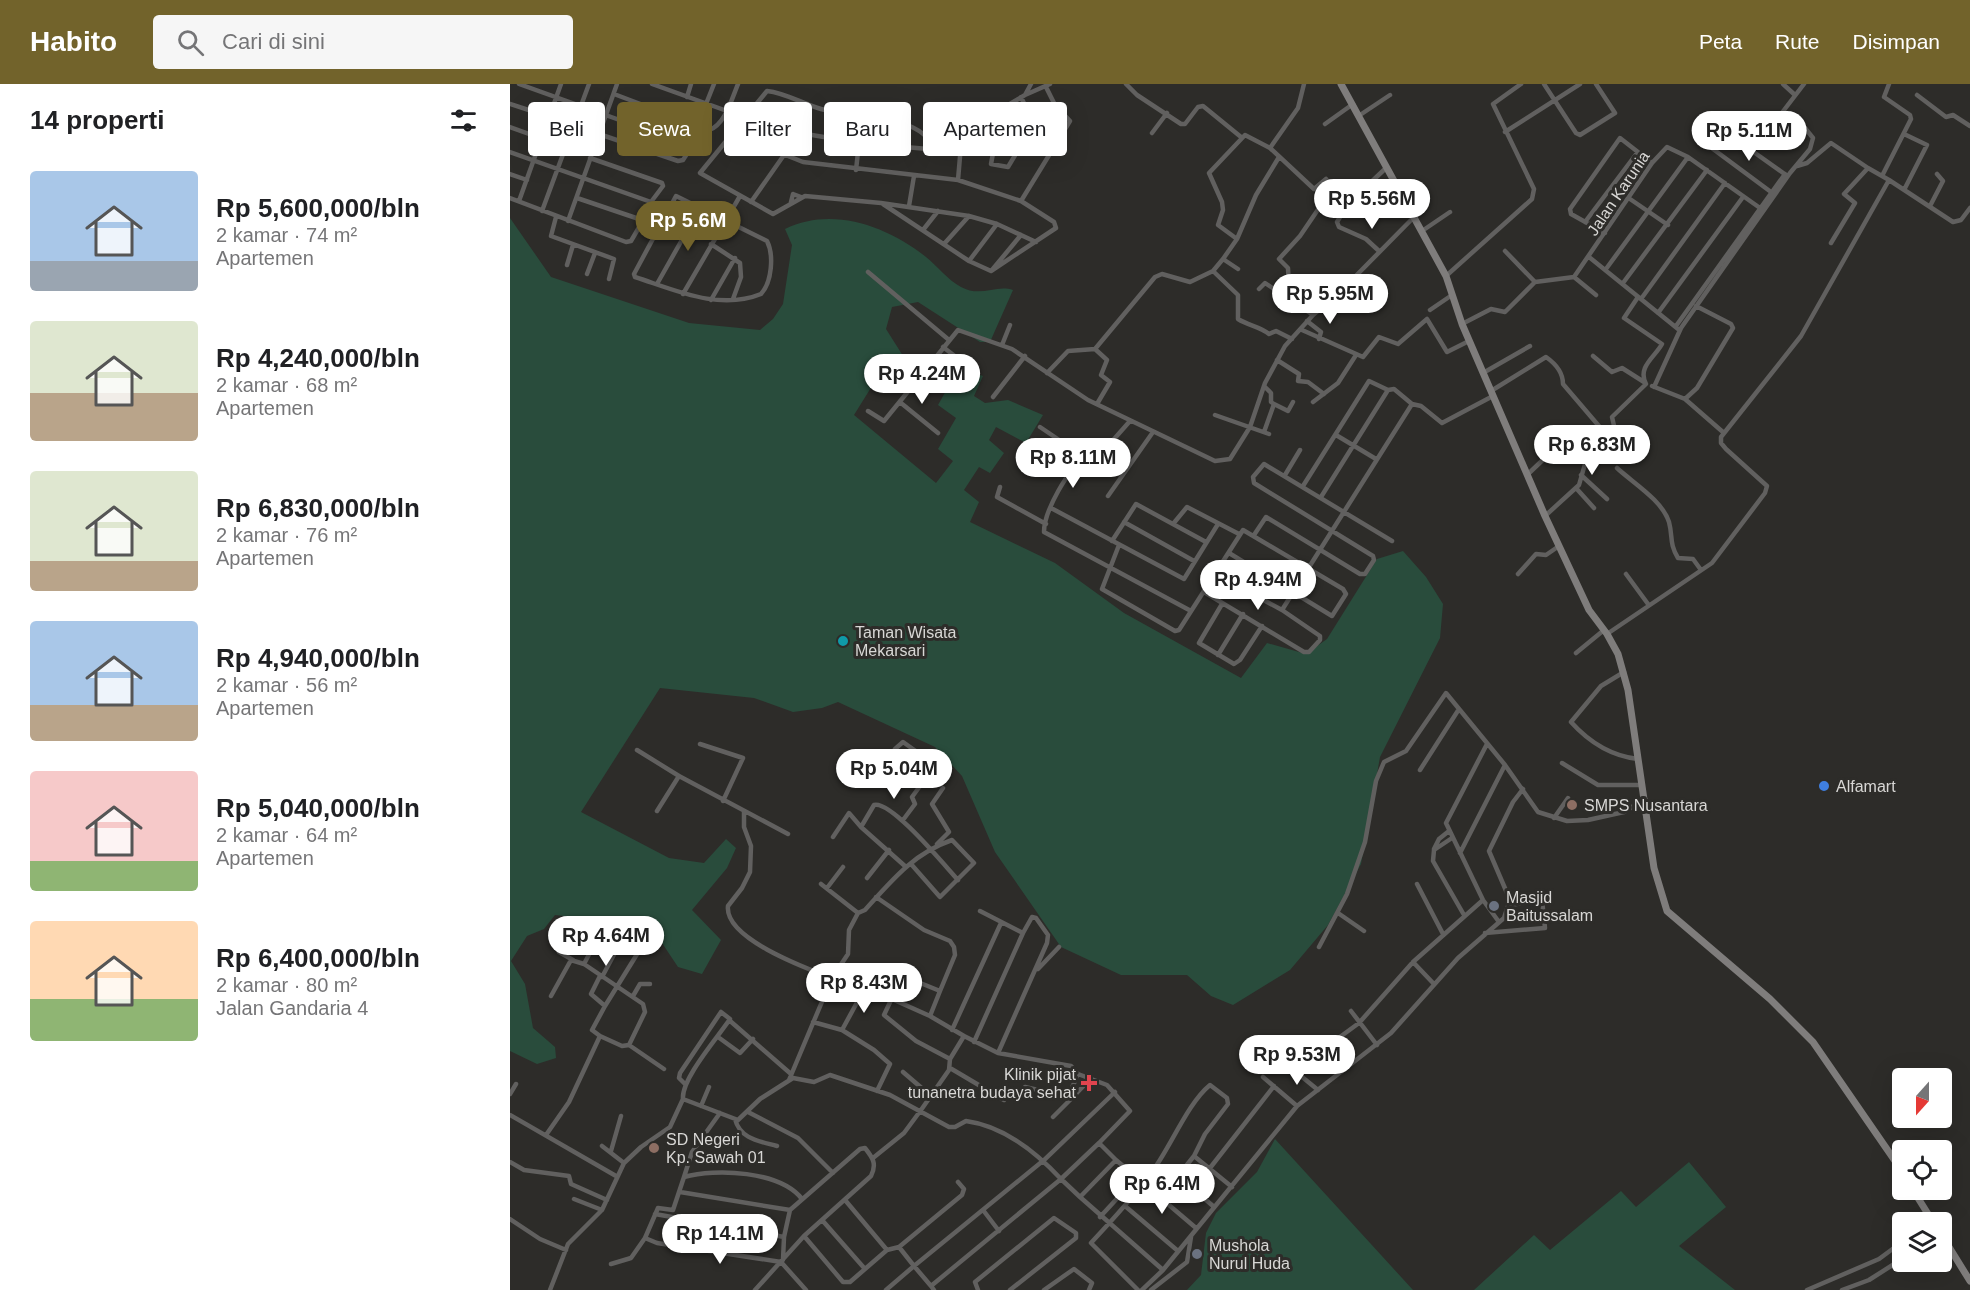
<!DOCTYPE html>
<html lang="id">
<head>
<meta charset="utf-8">
<style>
	body { margin:0; font-family:Arial,sans-serif; background:#f6f6f6; color:#202124; height:100vh; display:flex; flex-direction:column; font-size:22px; white-space:nowrap }
	* { box-sizing:border-box; margin:0 }
	p { font-size:20px; color:#757577 }
	.icon { flex:none; width:33px; height:33px; fill:none; stroke:currentColor; stroke-width:2; stroke-linecap:round; stroke-linejoin:round }
	.map { position:relative; flex:1; overflow:hidden }
	.drawer { display:flex; flex-direction:column; background:#fff; width:510px }
	.drawer>* { flex:none }
	.banner { position:absolute; left:18px; top:18px; width:570px; height:54px; display:flex; gap:12px }
	.needle { width:39px; rotate:201deg }
	.controls { position:absolute; left:1382px; top:984px; display:grid; gap:12px }
	.controls a { display:grid; place-items:center; width:60px; height:60px; border-radius:6px; background:#fff; box-shadow:0 6px 24px #0002; font-size:30px }
	.price { position:absolute; translate:-50% -51px; padding:0 14px; border-radius:21px; background:#fff; color:#222; font-size:20px; line-height:39px; filter:drop-shadow(0 2px 3px #0008) }
	.price::after { content:''; position:absolute; left:50%; top:36px; width:18px; height:14px; margin-left:-9px; background:inherit; clip-path:polygon(0 0,100% 0,50% 100%) }
	.price.current { background:#72632b; color:#fff }
	ul { padding:0; list-style:none }
	li { display:flex; align-items:center; gap:18px; height:150px; padding:0 30px }
	li span { display:grid; place-items:center; flex:none; width:168px; height:120px; border-radius:6px; color:#555 }
	li>.icon { margin-inline-start:auto }
	span .icon { width:72px; height:72px; fill:#fffc; stroke-width:1 }
	li b { font-size:26px }
	h2 { display:flex; justify-content:space-between; align-items:center; height:72px; padding:0 30px; font-size:26px }
	.pill { padding:0 21px; border-radius:6px; background:#fff; box-shadow:0 6px 24px #0002; font-size:21px; line-height:54px }
	.pill.current { background:#72632b; color:#fff }
	header { display:flex; align-items:center; gap:36px; box-sizing:border-box; height:84px; padding:0 30px; background:#72632b; color:#fff }
	header strong { font-size:28px }
	nav { display:flex; gap:33px; margin-inline-start:auto; font-size:21px }
	.search { width:420px; height:54px; background:#f6f6f6; display:flex; align-items:center; gap:15px; box-sizing:border-box; padding:0 21px; border-radius:6px; color:#757577; font-size:22px }
	main { display:flex; flex:1; min-height:0 }
	.map>svg:first-child { display:block }
	.green { fill:#294c3c }
	.lines { fill:none; stroke-linecap:round; stroke-linejoin:round }
	.street { stroke:#61605f; stroke-width:4.5 }
	.secondary { stroke:#7f7d7c; stroke-width:7 }
	.culture-dot { fill:#0f9aa8; stroke:#2d2c29; stroke-width:2 }
	.shop-dot { fill:#3f7fe0; stroke:#2d2c29; stroke-width:2 }
	.education-dot { fill:#8d6e63; stroke:#2d2c29; stroke-width:2 }
	.worship-dot { fill:#6b7280; stroke:#2d2c29; stroke-width:2 }
	.health-dot { fill:#e0444e; stroke:#2d2c29; stroke-width:2 }
	.labels { text-anchor:middle; stroke-width:6; stroke-linejoin:round; paint-order:stroke }
	.street-label { font-size:16px; fill:#d8d7d5; stroke:#2d2c29 }
	.poi-label { font-size:16px; fill:#d8d7d5; stroke:#2d2c29; text-anchor:start }
</style>
</head>
<body>
<header>
<strong>Habito</strong>
<div class="search"><svg class="icon" aria-label="search" viewBox="0 0 24 24"><circle cx="10" cy="10" r="6"/><path d="M15 15l6 6"/></svg>Cari di sini</div>
<nav><a>Peta</a><a>Rute</a><a>Disimpan</a></nav>
</header>
<main>
<section class="drawer">
<h2>14 properti<svg class="icon" aria-label="filters" viewBox="0 0 24 24"><path d="M4 7h16M4 17h16"/><circle cx="9" cy="7" r="2"/><circle cx="15" cy="17" r="2"/></svg></h2>
<ul>
<li><span style="background:linear-gradient(#a9c7e8 75%,#9aa5b1 0)"><svg class="icon" aria-label="home" viewBox="0 0 24 24"><path d="M3 11l9-7 9 7M6 9v11h12V9"/></svg></span><div><b>Rp 5,600,000/bln</b><p>2 kamar · 74 m²</p><p>Apartemen</p></div></li>
<li><span style="background:linear-gradient(#dfe7d0 60%,#b9a48a 0)"><svg class="icon" aria-label="home" viewBox="0 0 24 24"><path d="M3 11l9-7 9 7M6 9v11h12V9"/></svg></span><div><b>Rp 4,240,000/bln</b><p>2 kamar · 68 m²</p><p>Apartemen</p></div></li>
<li><span style="background:linear-gradient(#dfe7d0 75%,#b9a48a 0)"><svg class="icon" aria-label="home" viewBox="0 0 24 24"><path d="M3 11l9-7 9 7M6 9v11h12V9"/></svg></span><div><b>Rp 6,830,000/bln</b><p>2 kamar · 76 m²</p><p>Apartemen</p></div></li>
<li><span style="background:linear-gradient(#a9c7e8 70%,#b9a48a 0)"><svg class="icon" aria-label="home" viewBox="0 0 24 24"><path d="M3 11l9-7 9 7M6 9v11h12V9"/></svg></span><div><b>Rp 4,940,000/bln</b><p>2 kamar · 56 m²</p><p>Apartemen</p></div></li>
<li><span style="background:linear-gradient(#f6c9c9 75%,#8fb573 0)"><svg class="icon" aria-label="home" viewBox="0 0 24 24"><path d="M3 11l9-7 9 7M6 9v11h12V9"/></svg></span><div><b>Rp 5,040,000/bln</b><p>2 kamar · 64 m²</p><p>Apartemen</p></div></li>
<li><span style="background:linear-gradient(#ffd9b3 65%,#8fb573 0)"><svg class="icon" aria-label="home" viewBox="0 0 24 24"><path d="M3 11l9-7 9 7M6 9v11h12V9"/></svg></span><div><b>Rp 6,400,000/bln</b><p>2 kamar · 80 m²</p><p>Jalan Gandaria 4</p></div></li>
</ul>
</section>
<div class="map">
<svg width="1460" height="1206" viewBox="0 0 1460 1206">
	<rect width="100%" height="100%" fill="#2d2c29"/>
	<path class="green" d="M0 134 41 193 179 239 250 246 263 235 273 220 282 161 275 145C322 122 377 142 416 173 427 182 438 196 451 203 471 214 486 200 503 206L480 258H470L408 218 382 223 376 245 395 275 391 286 367 294 344 331 426 399 443 377 428 365 446 334 428 321 446 289 460 287 473 292 464 312 475 319 498 316 533 331 516 359 486 343 479 356 494 369 480 389 469 383 454 406 469 418 460 438 545 479 614 529 731 594 757 559 796 570 817 555 867 475 893 467 916 493 933 520 930 554 870 673 851 780 818 841 780 886 723 921 701 912 677 891H611L551 863 485 768 452 692 425 663 328 618 312 624 283 628 244 614 150 604 71 728 159 774 194 779 216 755 226 764 217 784 182 826 211 856 192 890 168 883 152 859 115 839 45 831 34 845 17 852 1 877 15 900 23 944 45 963 46 974 27 980 0 967Z
		M765 1055 903 1206H677L691 1191 696 1149 706 1129 747 1088Z
		M1179 1078 1216 1123 1169 1162 1225 1206H964L1024 1151 1040 1166 1111 1107 1126 1123Z"/>
	<g class="lines">
		<path class="street" d="M9 0 182 62 173 76 168 77 89 50
			M142 0 217 27
			M616 0 627 11 671 40H675L688 23 693 22 731 53
			M794 0 788 24 760 64 804 105 816 95 822 105 838 120
			M1034 0 1066 49 1070 51 1105 29 1086 0
			M1273 0 1285 11
			M104 10 199 46C215 41 222 14 228 0
			M515 11 521 0
			M1407 11 1436 33 1443 31 1460 42
			M177 13 181 0
			M511 13 524 40 498 83 481 80 484 64 524 40
			M0 20 40 33
			M196 20 204 0
			M241 27 302 51 349 59 418 65 421 59C404 30 341 33 311 25 293 20 276 9 257 7L190 89 263 130 295 112 371 119 459 132 487 140 526 158
			M850 31 880 11
			M815 40 843 20
			M0 43 33 55
			M995 48 1070 0
			M221 49 293 78 448 96 511 117 544 138 546 144 481 187 459 177 373 120
			M642 49 657 29
			M379 61 382 36
			M0 68 141 118 153 102 152 99 80 74
			M1287 82 1297 79 1321 59 1358 84
			M346 86 349 59
			M0 90 17 96
			M1372 92 1401 35 1400 31 1374 13 1379 0
			M448 96 451 61 461 43 515 11 540 0
			M1394 106 1417 61 1394 50
			M1261 108 1203 65 1202 60 1210 49H1217L1276 91
			M166 112 257 157C264 171 262 198 251 210 209 227 165 206 125 193L124 190Z
			M0 114 116 158 121 157 131 140 129 135 67 114
			M1120 115 1158 141
			M9 117 51 0
			M511 117 560 37 545 21 536 3
			M241 118 274 71
			M281 118 283 110 291 113
			M399 122 404 92
			M1420 122 1433 97 1427 90
			M32 127 79 0
			M46 133 41 152 104 175 99 195
			M58 137 107 0
			M1075 138 1127 69
			M413 146 428 127
			M912 147 940 128
			M1095 149 1061 130 1060 125 1110 54 1142 79
			M727 155 708 141 713 126 712 118 699 89 735 51 760 64
			M1321 159 1345 119 1334 110 1358 84 1379 96
			M201 160 230 179 231 193 223 215
			M434 160 459 132
			M869 167 856 155 829 143 827 138 838 120 877 83
			M995 167 1025 198
			M1079 173 1168 245
			M713 175 728 185
			M459 177 487 140
			M57 181 63 161
			M1096 185 1178 73
			M482 186 511 151
			M703 187 728 211V235C739 242 749 242 759 250L766 247 782 255
			M358 188 439 256
			M77 190 85 169
			M936 192 1022 115 1024 105 983 20 1011 0
			M1064 193 1086 211
			M1113 199 1197 86
			M147 200 190 124
			M749 205 755 199 803 231
			M173 210 230 112
			M1131 215 1215 99
			M201 216 225 174
			M809 225 779 203 778 184 769 175 790 152 822 105
			M920 226 942 211
			M1148 229 1233 113
			M797 237 811 248 809 255
			M952 240 981 225 995 228 1025 198 1064 193 1142 79 1157 63 1178 73 1250 124
			M1166 242 1275 90
			M792 246 853 273 869 253 888 260 917 235 937 268 959 257
			M492 261 500 241
			M433 263 446 273
			M585 265 597 276 591 291 600 298 587 320
			M1083 272 1102 288 1112 284 1134 298
			M767 276 789 290 788 297 798 298 814 310
			M537 289 558 267 585 265 645 193 652 190 680 198 703 187 713 175 727 155 746 111 769 73
			M973 289 1020 262
			M754 302 761 309V318L764 320 754 348
			M1142 302 1175 315 1214 349
			M1144 303 1171 244 1280 89 1300 65 1303 54 1295 44 1271 30 1294 0
			M981 307 1036 273C1046 280 1053 288 1053 300L1100 355
			M483 313 515 272
			M1175 315 1187 304 1223 244 1221 240 1186 222
			M803 318 828 299 846 271
			M391 319 428 349
			M764 320 778 327 783 318
			M358 327 374 337 448 246 502 265 578 316 705 377 720 375 740 343 755 299 775 262 803 231 827 211 904 133
			M705 331 759 350
			M530 343 580 377 597 363 620 337
			M826 351 866 375
			M576 375C558 383 534 428 534 448L681 527
			M1107 384C1123 399 1152 416 1159 438 1163 453 1159 459 1168 474L1183 475 1191 486
			M775 391 790 366
			M1017 391 1058 352
			M1071 391 1097 415
			M793 402 859 297 878 306
			M490 403 487 413 536 440
			M1066 404 1084 424
			M598 412 643 348
			M811 413 878 306 884 305 902 320
			M541 424 674 495 708 440
			M1035 432 1069 401 1075 380 1092 365 1105 346 1102 333 1136 300C1127 283 1145 273 1152 260L1114 234 1128 213
			M614 438 684 477
			M663 440 677 423 729 450
			M744 451 756 433 850 490H855L864 476 863 472 744 399 743 393 754 380 882 457
			M602 457 626 420 696 458
			M609 461 592 505 665 547 669 546 733 446 833 505 836 510 822 532 719 469
			M1008 490 1026 470 1036 471 1049 462
			M1116 490 1138 520
			M694 508 794 568H799L810 556V552L772 526 705 490
			M712 520 689 559 724 580 730 576 752 542
			M772 526 902 320 911 322 932 339 983 312
			M1097 550 1202 479 1255 409 1257 402 1216 365 1211 359V353L1291 252 1379 96 1443 138 1451 136 1460 124
			M1066 569 1094 546
			M708 571 733 530
			M1114 588 1091 602 1061 638C1079 658 1101 672 1128 675
			M190 660 233 674 213 717
			M977 660 936 739 973 816 989 838
			M385 665 393 658 424 680
			M127 666 169 692 278 750
			M1052 679 1088 701H1132
			M910 686 949 625
			M147 727 169 692
			M234 728V743L241 762 240 788 232 804 218 822C214 855 298 885 322 894
			M1044 734 1058 714
			M393 736 405 720 402 713 432 672
			M351 743 364 721C381 716 435 782 448 796
			M323 753 339 729 351 743 396 783
			M942 754 924 766 923 777 954 831
			M427 760 439 748 422 720 433 704
			M924 765 929 755 939 747
			M950 769 995 681
			M357 794 379 766
			M311 800 348 829
			M907 800 933 850
			M317 804 333 783
			M366 813 414 846 440 857 444 863 445 871 430 907
			M470 827 513 849
			M828 829 854 847
			M975 849 1035 844 1032 816 1000 821
			M809 863 837 810 855 758 866 697 874 678 896 667 936 609 995 681 1028 728 1057 737 1078 736 1114 728 1135 715
			M49 868 63 876
			M903 878 973 816
			M74 880 84 861
			M528 885 549 863
			M326 890 420 932
			M92 893 107 865
			M41 912 61 876 74 880 133 920 135 928 119 961
			M123 912 130 900H140
			M382 914 374 931 406 957 440 975
			M384 915 390 900 398 894 430 907 420 932 454 952
			M95 922 129 867
			M841 927 867 961
			M219 936 281 990
			M303 938 332 946 364 966 380 980 367 1007
			M332 946 356 902
			M442 946 491 839
			M90 952 112 962 119 961 154 985
			M208 953 230 969 243 955
			M464 958 513 849 522 833 526 834 538 851 537 859 488 969
			M780 983 808 1006
			M440 984 494 1016
			M785 986 849 939 903 878 923 899
			M393 988 421 1012
			M753 993 787 1022
			M279 996 322 894 338 870 339 846 348 829 355 826C382 796 404 769 442 756L464 779 430 813 401 780
			M515 1003 562 1014 543 1033
			M0 1010 6 1000
			M558 1013 568 990
			M562 1014 581 994
			M173 1015C171 995 208 953 220 935L211 928 170 989 169 994 175 1000
			M191 1022 199 1003
			M238 1028 288 1054 323 1089
			M0 1031 106 1092
			M225 1035C230 1055 249 1057 267 1062
			M36 1051 59 1018 90 952 82 946 95 922 81 910 90 892
			M92 1062 114 1079
			M101 1067 111 1032
			M684 1072 722 1103
			M363 1074 394 1049 411 1026 439 986 440 975 454 952 488 969 561 982 568 990 597 1001 620 1027 589 1059
			M0 1078 14 1086 59 1092 61 1100 97 1116
			M700 1084 764 1002
			M174 1093 182 1068 210 1029
			M170 1108 280 1126
			M570 1113 551 1095 589 1059 606 1076
			M64 1115 92 1126
			M292 1115C270 1087 206 1084 174 1093L163 1126 148 1124 135 1154 147 1159 271 1178 296 1206
			M335 1116 377 1166
			M615 1122 668 1167
			M473 1126 489 1147
			M145 1130 274 1153
			M590 1133 626 1094
			M0 1135 30 1155 56 1166
			M294 1152 333 1198H340L355 1185 312 1136
			M389 1163 404 1182 534 1076 605 1008
			M101 1180 121 1174 135 1154
			M355 1185 377 1166 389 1163 452 1111 454 1105 448 1098
			M653 1186 570 1113 606 1076 686 1144
			M40 1206 58 1160 92 1126 114 1079 131 1063 160 1043 173 1015 228 1036 250 1015 283 994 304 998 320 991 380 1011 439 1043H445L456 1037C494 1042 526 1068 551 1095L421 1202 424 1206
			M245 1206 294 1152 361 1092C367 1080 363 1074 355 1064L350 1065 280 1126 274 1153 273 1176
			M376 1206 404 1182 421 1202
			M468 1206 465 1198 544 1134 566 1149V1154L500 1206
			M534 1206 564 1185 582 1199 579 1206
			M628 1206 581 1159C603 1135 625 1112 644 1085 662 1060 678 1019 700 1001L717 1014 718 1020 695 1050 684 1072 668 1092 703 1122
			M632 1206 653 1186 787 1022 881 949 948 874 994 834 1000 816 979 767 1003 718 1013 705
			M641 1206 677 1178 681 1153
			M1297 1206 1369 1175 1392 1158
			M1332 1206 1359 1196 1392 1175"/>
		<path class="secondary" d="M831 0 936 192 952 240 1035 432 1079 526 1097 550 1108 570 1118 606 1144 784 1157 827 1260 915 1303 958 1392 1087
			M1403 1106 1423 1138
			M1431 1150 1460 1197"/>
	</g>
	<circle class="culture-dot" cx="333" cy="557" r="6"/>
	<circle class="shop-dot" cx="1314" cy="702" r="6"/>
	<g class="education-dot">
		<circle cx="1062" cy="721" r="6"/>
		<circle cx="144" cy="1064" r="6"/>
	</g>
	<g class="worship-dot">
		<circle cx="984" cy="822" r="6"/>
		<circle cx="687" cy="1170" r="6"/>
	</g>
	<path class="health-dot" d="M576 990h6v6h6v6h-6v6h-6v-6h-6v-6h6z"/>
	<g class="labels">
		<g class="street-label">
			<text transform="translate(1108 109) rotate(-56)" y="6">Jalan Karunia</text>
		</g>
		<g class="poi-label">
			<text x="345" y="554">Taman Wisata<tspan x="345" dy="18">Mekarsari</tspan></text>
			<text x="1326" y="708">Alfamart</text>
			<text x="1074" y="727">SMPS Nusantara</text>
			<text x="996" y="819">Masjid<tspan x="996" dy="18">Baitussalam</tspan></text>
			<text x="566" y="996" text-anchor="end">Klinik pijat<tspan x="566" dy="18">tunanetra budaya sehat</tspan></text>
			<text x="156" y="1061">SD Negeri<tspan x="156" dy="18">Kp. Sawah 01</tspan></text>
			<text x="699" y="1167">Mushola<tspan x="699" dy="18">Nurul Huda</tspan></text>
		</g>
	</g>
</svg>
<div class="controls">
<a><svg class="needle" viewBox="-14 -14 28 28"><path d="M0-13l5 13h-10z" fill="#e53935"/><path d="M0 13l5-13h-10z" fill="#757577"/></svg></a>
<a><svg class="icon" aria-label="locate" viewBox="0 0 24 24"><circle cx="12" cy="12" r="6"/><path d="M12 2v4M12 18v4M2 12h4M18 12h4"/></svg></a>
<a><svg class="icon" aria-label="layers" viewBox="0 0 24 24"><path d="M12 4l9 5-9 5-9-5zM3 14l9 5 9-5"/></svg></a>
</div>
<b class="price" style="left:1239px;top:78px">Rp 5.11M</b>
<b class="price" style="left:862px;top:146px">Rp 5.56M</b>
<b class="price current" style="left:178px;top:168px">Rp 5.6M</b>
<b class="price" style="left:820px;top:241px">Rp 5.95M</b>
<b class="price" style="left:412px;top:321px">Rp 4.24M</b>
<b class="price" style="left:1082px;top:392px">Rp 6.83M</b>
<b class="price" style="left:563px;top:405px">Rp 8.11M</b>
<b class="price" style="left:748px;top:527px">Rp 4.94M</b>
<b class="price" style="left:384px;top:716px">Rp 5.04M</b>
<b class="price" style="left:96px;top:883px">Rp 4.64M</b>
<b class="price" style="left:354px;top:930px">Rp 8.43M</b>
<b class="price" style="left:787px;top:1002px">Rp 9.53M</b>
<b class="price" style="left:652px;top:1131px">Rp 6.4M</b>
<b class="price" style="left:210px;top:1181px">Rp 14.1M</b>
<div class="banner">
<a class="pill">Beli</a>
<a class="pill current">Sewa</a>
<a class="pill">Filter</a>
<a class="pill">Baru</a>
<a class="pill">Apartemen</a>
</div>
</div>
</main>
</body>
</html>
